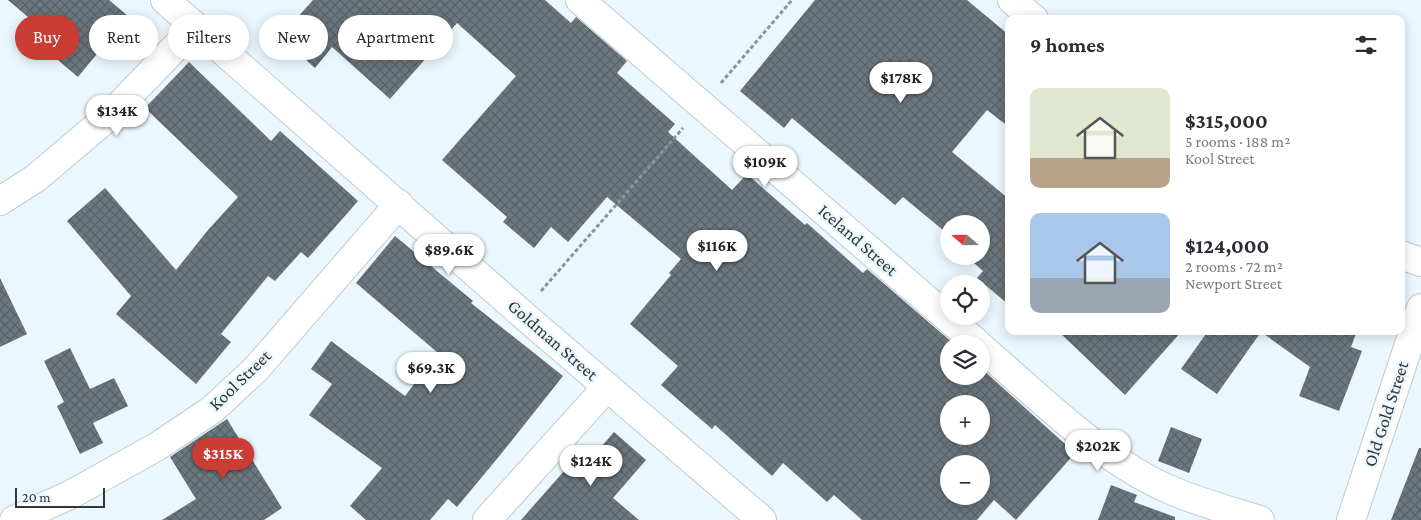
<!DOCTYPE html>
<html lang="en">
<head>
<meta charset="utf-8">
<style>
	body { margin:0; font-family:"Crimson Pro",serif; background:#f2f2f3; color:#2b2b33; height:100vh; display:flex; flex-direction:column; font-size:19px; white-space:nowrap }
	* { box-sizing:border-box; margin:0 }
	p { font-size:16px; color:#7c7c81 }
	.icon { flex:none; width:28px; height:28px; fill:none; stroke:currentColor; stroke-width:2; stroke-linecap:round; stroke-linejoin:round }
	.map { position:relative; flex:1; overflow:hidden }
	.side { position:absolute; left:1005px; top:15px; width:400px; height:320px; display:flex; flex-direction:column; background:#fff; border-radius:10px; box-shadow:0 2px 12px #0003 }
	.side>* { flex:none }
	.top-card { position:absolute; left:15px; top:15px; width:475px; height:45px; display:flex; gap:10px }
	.needle { width:32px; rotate:290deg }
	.fabs { position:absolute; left:940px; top:215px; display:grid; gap:10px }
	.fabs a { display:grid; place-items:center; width:50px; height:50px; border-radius:50%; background:#fff; box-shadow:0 2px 12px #0003; font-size:25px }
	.scale { position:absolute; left:15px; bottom:12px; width:90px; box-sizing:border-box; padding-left:5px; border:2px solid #33373a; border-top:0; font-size:14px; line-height:18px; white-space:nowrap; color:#33373a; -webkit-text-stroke:4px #ebf7ff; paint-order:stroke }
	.price { position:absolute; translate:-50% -42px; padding:0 11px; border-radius:18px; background:#fff; color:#222; font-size:16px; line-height:32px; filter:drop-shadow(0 1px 2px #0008) }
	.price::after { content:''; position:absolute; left:50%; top:30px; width:15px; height:11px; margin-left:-8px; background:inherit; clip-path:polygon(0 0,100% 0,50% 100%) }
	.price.current { background:#ca3d34; color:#fff }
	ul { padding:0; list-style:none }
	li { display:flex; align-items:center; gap:15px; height:125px; padding:0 25px }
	li span { display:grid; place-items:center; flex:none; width:140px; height:100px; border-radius:10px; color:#555 }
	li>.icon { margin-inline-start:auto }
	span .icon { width:60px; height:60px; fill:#fffc; stroke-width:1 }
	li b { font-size:21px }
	h2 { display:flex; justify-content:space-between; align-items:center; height:60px; padding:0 25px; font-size:21px }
	.pill { padding:0 18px; border-radius:22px; background:#fff; box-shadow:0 2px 12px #0003; font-size:18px; line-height:45px }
	.pill.current { background:#ca3d34; color:#fff }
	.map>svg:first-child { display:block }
	.building { fill:url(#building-cross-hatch); fill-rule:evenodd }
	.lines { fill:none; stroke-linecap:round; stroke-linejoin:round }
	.minor-casing { stroke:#bfcad2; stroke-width:30 }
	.path { stroke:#8c9399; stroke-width:3; stroke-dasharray:4 2.5; stroke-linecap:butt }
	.minor { stroke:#fff; stroke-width:28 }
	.labels { text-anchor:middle; stroke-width:5; stroke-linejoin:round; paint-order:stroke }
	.street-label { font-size:18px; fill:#33373a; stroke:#ebf7ff }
</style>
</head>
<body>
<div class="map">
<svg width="1421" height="520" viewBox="0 0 1421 520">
	<defs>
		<pattern id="building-cross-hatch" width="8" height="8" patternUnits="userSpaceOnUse" patternTransform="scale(1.25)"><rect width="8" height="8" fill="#6c777e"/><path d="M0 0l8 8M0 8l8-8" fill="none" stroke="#596268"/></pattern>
	</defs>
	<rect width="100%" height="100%" fill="#ebf7ff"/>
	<path class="building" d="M8 0H109L128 16 78 77 39 44 48 34Z
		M313 0H545L571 23 576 17 627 61 617 73 675 124 668 132 732 190 747 174 805 225 807 223 863 273 867 269 954 344H949V376H981V368L1075 453 1016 520 994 500 977 520H862L834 495 827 502 783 463 772 476 715 425 712 429 661 385 678 366 630 324 671 275 669 273 681 259 607 197 568 242 551 227 534 248 503 222 507 217 442 160 516 76 457 23 390 99 332 47 315 68 280 37ZM949 404H981V436H949ZM949 464H981V496H949Z
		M815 0H967L1009 35V127L987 110 952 152 1009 199V305L977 278 983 271 966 256H981V224H949V235L903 197 895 205 792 118 784 128 740 91Z
		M189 62 271 141 280 131 358 201 308 258 301 252 275 281 268 276 221 334 231 342 196 384 116 314 131 296 67 221 105 188 176 270 208 230 238 197 145 108Z
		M395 236 473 301 471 303 563 376 501 454 457 507 448 499 430 520H366L350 506 382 468 309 415 332 384 311 369 331 341 405 396 438 353 356 283Z
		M0 278 27 334 0 347Z
		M1058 331H1182L1125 395Z
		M1208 331H1357L1351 347 1362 351 1339 411 1299 396 1310 367 1261 332 1217 394 1181 369Z
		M70 348 90 389 114 378 128 406 93 423 103 443 80 454 57 406 64 402 44 361Z
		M227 419 282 508 264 520H162L196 499 170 457Z
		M1171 427 1202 439 1189 473 1158 461Z
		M614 432 646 460 613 498 639 520H521L572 462 581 470Z
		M1419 448H1421V520H1391Z
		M1111 485 1137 495 1134 502 1175 517V520H1098Z"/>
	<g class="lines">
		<g class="minor-casing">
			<path id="minor" d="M165 0 521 313 762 520
				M580 0 978 344
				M1012 0 1034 19
				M0 201 36 178 109 116 195 27
				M1401 255 1421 262
				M981 347C1038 396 1103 462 1173 491 1201 503 1231 511 1260 520
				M14 520 70 495 158 446 213 409 256 369 399 204
				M487 520 607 387
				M1351 520 1421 308"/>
		</g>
		<path class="path" d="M721 83 792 0
			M541 291 683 128"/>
		<use href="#minor" class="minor"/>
	</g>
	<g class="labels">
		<g class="street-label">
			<text transform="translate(858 240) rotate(41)" y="6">Iceland Street</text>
			<text transform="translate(553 340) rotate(41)" y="6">Goldman Street</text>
			<text transform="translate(240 380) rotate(-44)" y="6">Kool Street</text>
			<text transform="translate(1386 414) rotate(-72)" y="6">Old Gold Street</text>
		</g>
	</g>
</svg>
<div class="fabs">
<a><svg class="needle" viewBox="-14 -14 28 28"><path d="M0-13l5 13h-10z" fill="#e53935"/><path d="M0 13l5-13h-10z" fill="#7c7c81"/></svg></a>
<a><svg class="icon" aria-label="locate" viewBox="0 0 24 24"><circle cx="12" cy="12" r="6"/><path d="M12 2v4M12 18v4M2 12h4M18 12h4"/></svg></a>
<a><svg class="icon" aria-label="layers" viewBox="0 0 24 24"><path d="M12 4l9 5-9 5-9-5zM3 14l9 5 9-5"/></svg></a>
<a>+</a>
<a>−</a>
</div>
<div class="scale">20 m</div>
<b class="price" style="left:901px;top:104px">$178K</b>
<b class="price" style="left:117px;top:137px">$134K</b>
<b class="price" style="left:765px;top:188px">$109K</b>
<b class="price" style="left:717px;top:272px">$116K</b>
<b class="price" style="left:449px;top:276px">$89.6K</b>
<b class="price" style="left:431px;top:394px">$69.3K</b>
<b class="price" style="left:1098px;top:472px">$202K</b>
<b class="price current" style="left:223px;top:480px">$315K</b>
<b class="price" style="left:591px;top:487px">$124K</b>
<div class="top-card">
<a class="pill current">Buy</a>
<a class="pill">Rent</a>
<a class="pill">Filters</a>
<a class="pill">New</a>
<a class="pill">Apartment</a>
</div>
<section class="side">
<h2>9 homes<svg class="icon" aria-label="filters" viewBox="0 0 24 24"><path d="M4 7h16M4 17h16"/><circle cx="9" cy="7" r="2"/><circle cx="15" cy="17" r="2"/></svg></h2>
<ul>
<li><span style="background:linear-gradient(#dfe7d0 70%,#b9a48a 0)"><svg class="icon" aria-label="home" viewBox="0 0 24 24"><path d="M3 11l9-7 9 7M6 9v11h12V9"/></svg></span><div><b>$315,000</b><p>5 rooms · 188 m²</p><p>Kool Street</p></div></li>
<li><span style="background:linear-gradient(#a9c7e8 65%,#9aa5b1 0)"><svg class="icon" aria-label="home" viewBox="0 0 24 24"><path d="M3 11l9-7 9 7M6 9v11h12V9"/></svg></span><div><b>$124,000</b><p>2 rooms · 72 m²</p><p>Newport Street</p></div></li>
</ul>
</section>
</div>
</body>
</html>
